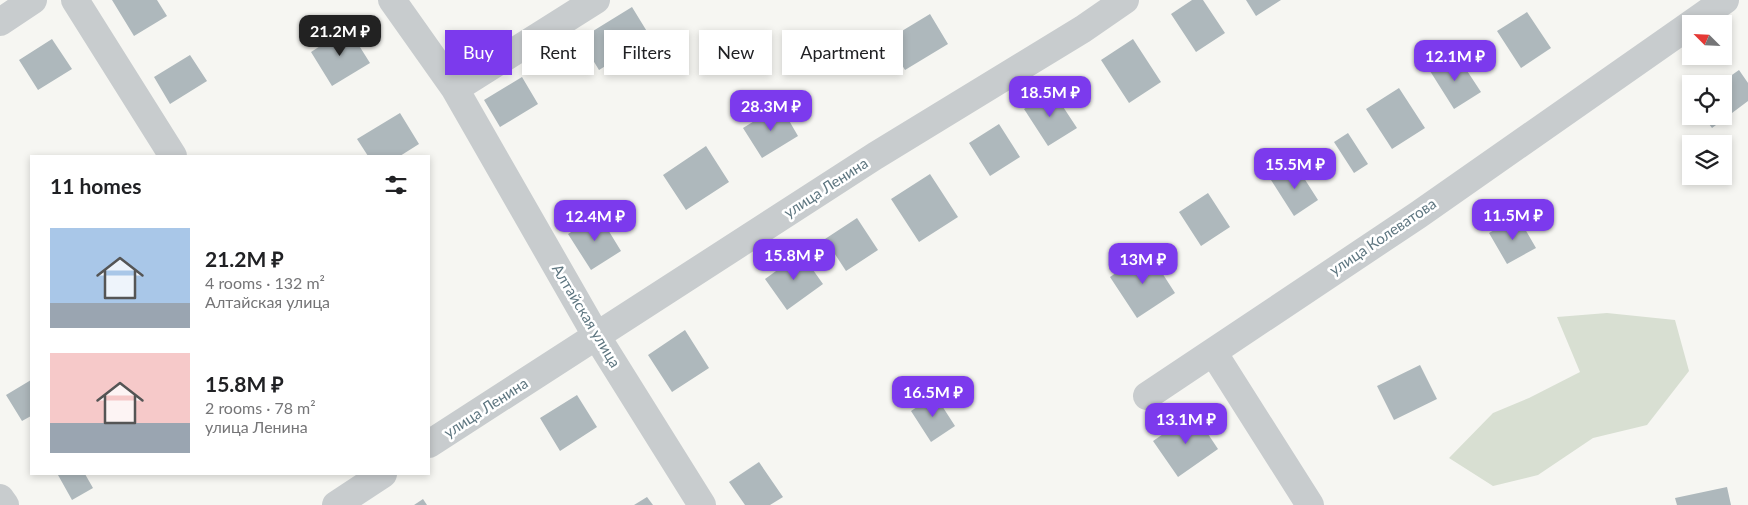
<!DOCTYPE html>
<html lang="en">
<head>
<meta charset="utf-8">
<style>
	body { margin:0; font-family:Lato,sans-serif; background:#f6f6f6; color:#202124; height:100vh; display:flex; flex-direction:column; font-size:19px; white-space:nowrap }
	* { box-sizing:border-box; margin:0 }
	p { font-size:16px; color:#757577 }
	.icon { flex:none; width:28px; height:28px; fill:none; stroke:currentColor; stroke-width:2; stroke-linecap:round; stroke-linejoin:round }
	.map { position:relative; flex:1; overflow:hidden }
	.drawer { position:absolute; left:30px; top:155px; width:400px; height:320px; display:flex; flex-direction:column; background:#fff; border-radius:0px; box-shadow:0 2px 8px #0003 }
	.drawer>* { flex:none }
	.hud { position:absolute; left:445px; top:30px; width:475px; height:45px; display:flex; gap:10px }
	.needle { width:32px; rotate:294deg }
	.fabs { position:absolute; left:1682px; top:15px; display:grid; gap:10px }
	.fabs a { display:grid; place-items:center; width:50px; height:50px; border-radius:0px; background:#fff; box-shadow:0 2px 8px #0003; font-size:25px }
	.price { position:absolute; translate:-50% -42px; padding:0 11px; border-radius:10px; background:#7c3aed; color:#fff; font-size:16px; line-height:32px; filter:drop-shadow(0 1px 2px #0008) }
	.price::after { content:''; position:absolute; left:50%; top:30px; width:15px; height:11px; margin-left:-8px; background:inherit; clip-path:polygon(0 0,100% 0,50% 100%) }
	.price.selected { background:#222; color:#fff }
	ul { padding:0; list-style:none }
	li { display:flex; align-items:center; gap:15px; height:125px; padding:0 20px }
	li span { display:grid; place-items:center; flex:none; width:140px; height:100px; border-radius:0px; color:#555 }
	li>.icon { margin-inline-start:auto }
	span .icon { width:60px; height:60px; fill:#fffc; stroke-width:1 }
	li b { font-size:21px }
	h2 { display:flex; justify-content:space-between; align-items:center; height:60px; padding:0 20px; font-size:21px }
	.pill { padding:0 18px; border-radius:0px; background:#fff; box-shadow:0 2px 8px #0003; font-size:18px; line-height:45px }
	.pill.selected { background:#7c3aed; color:#fff }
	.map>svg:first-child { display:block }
	.green { fill:#d8dfd2 }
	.building { fill:#aeb8bc }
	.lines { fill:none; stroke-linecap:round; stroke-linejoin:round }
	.minor { stroke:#c8ccce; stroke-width:28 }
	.labels { text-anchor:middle; stroke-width:5; stroke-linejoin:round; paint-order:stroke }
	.street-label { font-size:15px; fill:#5e7680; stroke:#fff }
</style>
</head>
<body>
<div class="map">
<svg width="1748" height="505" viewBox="0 0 1748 505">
	<rect width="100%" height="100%" fill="#f6f6f2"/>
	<path class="green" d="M1607 313 1675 320 1689 371 1647 425 1593 438 1538 475 1493 486 1449 458 1493 413 1529 398 1580 372 1557 317Z"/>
	<path class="building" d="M112 0H157L167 16 134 36Z
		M1192 0H1203L1225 33 1196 52 1171 14Z
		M1246 0H1281L1256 16Z
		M632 7 651 38 599 70 580 39Z
		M1527 12 1551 48 1521 68 1497 31Z
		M930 14 948 44 905 70 887 40Z
		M348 28 370 63 332 86 311 52Z
		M52 39 72 69 38 90 19 60Z
		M1133 39 1161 82 1129 103 1101 60Z
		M1456 54 1481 92 1454 109 1430 71Z
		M190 55 207 81 170 104 154 77Z
		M1739 70 1748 83V101L1712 128 1703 116H1724V84H1719Z
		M522 77 538 104 500 127 484 100Z
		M1399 88 1425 128 1392 149 1366 109Z
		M1052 90 1077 128 1048 146 1024 109Z
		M780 105 798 136 762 158 743 128Z
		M400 113 419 144 400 156H368L357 139Z
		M999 124 1020 157 990 176 969 143Z
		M1348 133 1368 164 1354 173 1334 142Z
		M706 146 729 182 686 210 663 175Z
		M1295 164 1318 200 1294 216 1271 180Z
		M930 174 958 217 919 242 891 199Z
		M1208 193 1230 227 1201 246 1179 212Z
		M599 215 621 251 591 270 568 234Z
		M1518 217 1536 248 1507 264 1489 233Z
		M857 218 878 250 846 271 825 239Z
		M1148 251 1175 293 1137 318 1110 277Z
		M801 253 823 284 787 310 765 279Z
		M685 330 709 368 672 392 648 355Z
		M1420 365 1437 399 1394 420 1377 386Z
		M31 380V416L22 421 6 395Z
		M577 395 597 427 560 451 540 418Z
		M935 395 955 426 931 442 911 411Z
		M1194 413 1218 449 1178 477 1153 441Z
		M759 462 783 497 770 505H745L729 482Z
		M60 474H85L93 488 72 500 58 475Z
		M1727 487 1731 505H1677L1675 498Z
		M647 497 653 505H634Z
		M423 499 427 505H414Z"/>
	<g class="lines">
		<path class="minor" d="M75 0 173 156
			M392 0 455 89 597 337 702 505
			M0 22 33 0
			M1691 24 1725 0
			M455 89 596 0
			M1213 352 1310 505
			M1147 396 1418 215 1691 24
			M429 444 875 156 1083 29 1125 0
			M0 498 5 505
			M336 505 383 474"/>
	</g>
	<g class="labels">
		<g class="street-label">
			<text transform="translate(826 188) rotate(-33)" y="5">улица Ленина</text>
			<text transform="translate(1383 237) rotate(-34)" y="5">улица Колеватова</text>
			<text transform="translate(586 316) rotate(59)" y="5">Алтайская улица</text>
			<text transform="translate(486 408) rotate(-33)" y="5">улица Ленина</text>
		</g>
	</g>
</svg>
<div class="fabs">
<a><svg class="needle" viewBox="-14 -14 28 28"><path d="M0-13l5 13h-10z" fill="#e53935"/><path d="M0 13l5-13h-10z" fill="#757577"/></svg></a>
<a><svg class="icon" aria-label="locate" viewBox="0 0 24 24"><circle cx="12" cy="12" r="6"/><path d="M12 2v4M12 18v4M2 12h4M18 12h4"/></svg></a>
<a><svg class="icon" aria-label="layers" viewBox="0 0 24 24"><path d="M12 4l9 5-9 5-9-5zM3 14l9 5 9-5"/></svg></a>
</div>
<b class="price selected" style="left:340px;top:57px">21.2M ₽</b>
<b class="price" style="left:1455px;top:82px">12.1M ₽</b>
<b class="price" style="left:1050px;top:118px">18.5M ₽</b>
<b class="price" style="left:771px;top:132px">28.3M ₽</b>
<b class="price" style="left:1295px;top:190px">15.5M ₽</b>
<b class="price" style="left:1513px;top:241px">11.5M ₽</b>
<b class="price" style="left:595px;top:242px">12.4M ₽</b>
<b class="price" style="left:794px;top:281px">15.8M ₽</b>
<b class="price" style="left:1143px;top:285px">13M ₽</b>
<b class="price" style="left:933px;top:418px">16.5M ₽</b>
<b class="price" style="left:1186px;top:445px">13.1M ₽</b>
<div class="hud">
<a class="pill selected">Buy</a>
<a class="pill">Rent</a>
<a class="pill">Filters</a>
<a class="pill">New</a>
<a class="pill">Apartment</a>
</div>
<section class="drawer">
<h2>11 homes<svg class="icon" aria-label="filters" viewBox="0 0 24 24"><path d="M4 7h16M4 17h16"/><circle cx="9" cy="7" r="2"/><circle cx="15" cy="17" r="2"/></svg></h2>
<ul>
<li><span style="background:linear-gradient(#a9c7e8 75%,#9aa5b1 0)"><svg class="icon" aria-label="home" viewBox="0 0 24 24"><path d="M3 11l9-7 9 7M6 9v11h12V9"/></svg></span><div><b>21.2M ₽</b><p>4 rooms · 132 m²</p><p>Алтайская улица</p></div></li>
<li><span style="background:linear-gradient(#f6c9c9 70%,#9aa5b1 0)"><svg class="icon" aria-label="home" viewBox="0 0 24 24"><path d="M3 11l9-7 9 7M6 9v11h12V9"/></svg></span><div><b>15.8M ₽</b><p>2 rooms · 78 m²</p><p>улица Ленина</p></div></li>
</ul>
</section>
</div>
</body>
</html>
